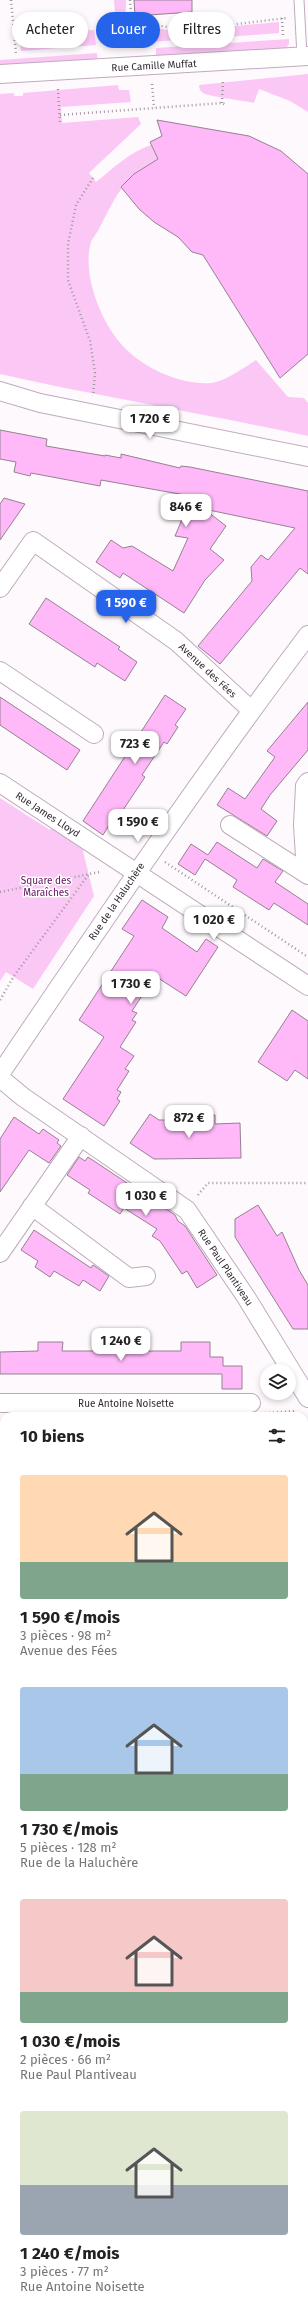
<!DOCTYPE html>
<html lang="fr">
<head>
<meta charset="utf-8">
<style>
	body { margin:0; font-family:"Fira Sans",sans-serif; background:#f6f6f6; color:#222; height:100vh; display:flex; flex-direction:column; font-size:15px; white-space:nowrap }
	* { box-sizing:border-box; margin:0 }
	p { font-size:13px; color:#767676 }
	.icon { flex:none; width:22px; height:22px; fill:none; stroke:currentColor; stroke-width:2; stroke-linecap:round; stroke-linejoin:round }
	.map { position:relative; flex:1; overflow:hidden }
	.panel { position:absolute; left:0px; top:1412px; width:308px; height:904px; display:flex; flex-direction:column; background:#fff; border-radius:12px 12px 0 0; box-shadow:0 2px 6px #0003 }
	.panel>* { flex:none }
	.hud { position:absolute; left:12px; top:12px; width:284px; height:36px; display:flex; gap:8px }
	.buttons { position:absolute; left:260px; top:1364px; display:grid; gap:8px }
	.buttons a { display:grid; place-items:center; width:36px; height:36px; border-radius:50%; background:#fff; box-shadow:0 2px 6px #0003; font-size:20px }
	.price { position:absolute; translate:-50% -34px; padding:0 9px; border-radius:8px; background:#fff; color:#222; font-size:13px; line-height:26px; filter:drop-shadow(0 1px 2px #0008) }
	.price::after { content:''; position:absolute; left:50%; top:24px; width:12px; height:9px; margin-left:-6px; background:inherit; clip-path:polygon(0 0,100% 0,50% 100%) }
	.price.selected { background:#2563eb; color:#fff }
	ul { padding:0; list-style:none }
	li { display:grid; align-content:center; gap:8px; height:212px; padding:0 20px }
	li span { display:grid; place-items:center; height:124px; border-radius:4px; color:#555 }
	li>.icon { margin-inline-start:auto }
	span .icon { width:72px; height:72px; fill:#fffc; stroke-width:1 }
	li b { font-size:17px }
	h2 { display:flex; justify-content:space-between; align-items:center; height:48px; padding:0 20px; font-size:17px }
	.chip { padding:0 14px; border-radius:18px; background:#fff; box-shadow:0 2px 6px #0003; font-size:14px; line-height:36px }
	.chip.selected { background:#2563eb; color:#fff }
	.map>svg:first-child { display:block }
	.green { fill:#fbc8f6 }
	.building { fill:#ffb9f9; stroke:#948192 }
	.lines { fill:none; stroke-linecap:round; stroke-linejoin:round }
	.service-casing { stroke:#bfabbd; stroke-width:11 }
	.minor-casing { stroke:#bfabbd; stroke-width:20 }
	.path { stroke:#9f999e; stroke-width:2.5; stroke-dasharray:1 3; stroke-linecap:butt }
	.service { stroke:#fff; stroke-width:9 }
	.minor { stroke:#fff; stroke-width:18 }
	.labels { text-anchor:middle; stroke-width:3; stroke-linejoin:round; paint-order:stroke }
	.street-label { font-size:10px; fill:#322a31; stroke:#fff }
	.park-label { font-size:10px; fill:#61115e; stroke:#fff }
</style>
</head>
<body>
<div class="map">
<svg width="308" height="2316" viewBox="0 0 308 2316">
	<rect width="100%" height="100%" fill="#fef9fd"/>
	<path class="green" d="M114 0H126L125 25 128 27 129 42 122 43 116 30Z
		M279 22V33L214 38V34H207V38L135 43V25L169 30 187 26 214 28Z
		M94 30 96 45 21 51 19 35Z
		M289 39V44L284 51 156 59V48Z
		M97 53 98 63 0 71V60Z
		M308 74V112L290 101 259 89 254 103C246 101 206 96 203 93 200 91 199 88 199 85Z
		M118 85 119 90H129L131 102 61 107 62 123 138 117 141 124 89 173 96 182C115 167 128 153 151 145L158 159C121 182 120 189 100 227 98 232 93 237 91 242 81 275 103 329 128 351 148 370 182 385 211 383 224 382 245 367 256 360L288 397 304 398 308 403V436C206 414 102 397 0 374V94L14 93V96H23V93Z
		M0 798 50 830 55 823 88 844 83 851 94 896 33 989 6 972 0 981Z"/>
	<path class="building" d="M134 0H192V12L135 16Z
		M157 120 249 136 281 151 308 174V354L280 378 203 255 192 252 178 237 154 222 139 209 121 187 134 174 158 159 150 142 162 136Z
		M0 430 47 439 46 446 105 456V455L121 458V454L180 468 181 466 190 467 308 491V574L300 568 220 664 198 646 252 581 251 567 261 555 268 560 295 528 204 509 226 526 210 549 224 560 205 580 184 613 123 573 120 578 96 562 111 540 123 548 132 546 173 571 188 538 175 536 188 505 183 504 185 495 101 480 100 486 31 473 30 476 14 472 16 462 0 459Z
		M4 498 25 504 0 540V504Z
		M46 598 120 647 118 649 137 662 125 681 97 663 95 667 29 624Z
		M165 695 186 709 175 725 178 727 167 744 164 742 142 775 145 777 117 819 114 817 103 835 83 821Z
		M0 697 80 750 67 770 0 725Z
		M308 702V750L270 795 261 809 277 821 267 836 217 805 228 788 245 799 275 757 267 751Z
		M217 842 257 868 263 859 283 871 275 882 308 904V925L274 903 269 910 233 887 237 880 205 859 195 875 178 864 191 844 208 855Z
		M142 900 168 917 162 928 197 952 206 939 218 947 186 996 155 976 132 1011 137 1013 132 1020 136 1022 120 1047 134 1056 125 1069 129 1071 117 1090 121 1092 117 1099 120 1101 104 1126 63 1099 104 1037 79 1020 134 936 122 929Z
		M292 1010 308 1021V1079L295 1070 287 1081 258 1062Z
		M150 1114 159 1120H198V1115H215V1124L240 1123 241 1158 154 1159 130 1143Z
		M14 1117 39 1134 43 1129 59 1140 57 1143 61 1146 49 1163 29 1150 0 1192V1139Z
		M79 1157 85 1161 88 1157 175 1215 178 1221 185 1226 217 1275 197 1288 187 1271 182 1274 160 1241 152 1236 157 1229 124 1208 120 1214 88 1193 90 1190 67 1175Z
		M258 1205 277 1236 282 1232 299 1270 308 1285V1329H293L235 1237V1219Z
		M34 1230 91 1268 93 1265 109 1276 100 1291 83 1280 79 1286 54 1271 50 1277 35 1267 38 1261 21 1250Z
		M38 1342H63L62 1351H119L120 1342H144V1351H181V1342H210V1357H223V1366H242V1389H222V1374H0V1352L38 1351Z"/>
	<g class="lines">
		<g class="service-casing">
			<path id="service" d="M299 0 302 56
				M0 1557H4"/>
		</g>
		<g class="minor-casing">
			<path id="minor" d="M0 74 308 56
				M0 391 40 403 308 457
				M0 588 33 541 176 641 251 710
				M0 671 94 734
				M0 783 308 986
				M230 825 308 875
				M306 873 303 825 305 786 308 782
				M0 1074C100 926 200 778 308 635
				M0 1078 23 1097 187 1210 246 1297 308 1398
				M32 1206 129 1278 146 1276
				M0 1253 81 1136
				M0 1403H251
				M304 1687 308 1690
				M0 1688H4
				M304 1805 308 1798
				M0 1850H4
				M304 1854 308 1856
				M0 2085 4 2086"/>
		</g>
		<path class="path" d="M11 0 16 54
			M130 0 132 22 168 27 185 23 220 26 287 18
			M282 18 283 36
			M132 47V22
			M152 84 154 108
			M58 89 60 123
			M222 103 223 79
			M60 115 222 103 226 105
			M93 178 76 205 68 244V280L90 341 95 373 93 396
			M165 862 308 957
			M0 892 99 872
			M0 1000 14 976 89 874
			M198 1195 208 1183H308
			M265 1413 296 1411
			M304 2102 308 2105"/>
		<use href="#service" class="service"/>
		<use href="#minor" class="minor"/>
	</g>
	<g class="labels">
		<g class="street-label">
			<text transform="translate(154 65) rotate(-3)" y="4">Rue Camille Muffat</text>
			<text transform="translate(208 670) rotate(43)" y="4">Avenue des Fées</text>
			<text transform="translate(48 814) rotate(33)" y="4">Rue James Lloyd</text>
			<text transform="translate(116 901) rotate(-56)" y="4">Rue de la Haluchère</text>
			<text transform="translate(226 1267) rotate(56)" y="4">Rue Paul Plantiveau</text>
			<text x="126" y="1407">Rue Antoine Noisette</text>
		</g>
		<g class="park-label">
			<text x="46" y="884">Square des<tspan x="46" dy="12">Maraîches</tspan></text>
		</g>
	</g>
</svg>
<div class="buttons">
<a><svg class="icon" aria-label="layers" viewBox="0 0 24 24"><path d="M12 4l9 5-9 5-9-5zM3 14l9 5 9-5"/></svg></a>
</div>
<b class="price" style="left:150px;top:440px">1 720 €</b>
<b class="price" style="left:186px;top:528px">846 €</b>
<b class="price selected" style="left:126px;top:624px">1 590 €</b>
<b class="price" style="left:135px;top:765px">723 €</b>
<b class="price" style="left:138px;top:843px">1 590 €</b>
<b class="price" style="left:214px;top:941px">1 020 €</b>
<b class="price" style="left:131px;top:1005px">1 730 €</b>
<b class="price" style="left:189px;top:1139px">872 €</b>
<b class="price" style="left:146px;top:1217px">1 030 €</b>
<b class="price" style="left:121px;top:1362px">1 240 €</b>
<div class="hud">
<a class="chip">Acheter</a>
<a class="chip selected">Louer</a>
<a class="chip">Filtres</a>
</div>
<section class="panel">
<h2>10 biens<svg class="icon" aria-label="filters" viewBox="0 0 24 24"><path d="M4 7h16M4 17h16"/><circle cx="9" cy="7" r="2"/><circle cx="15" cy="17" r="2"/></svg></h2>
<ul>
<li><span style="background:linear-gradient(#ffd9b3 70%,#7fa58c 0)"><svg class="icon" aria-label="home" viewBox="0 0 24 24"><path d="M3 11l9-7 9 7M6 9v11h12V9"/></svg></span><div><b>1 590 €/mois</b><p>3 pièces · 98 m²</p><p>Avenue des Fées</p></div></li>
<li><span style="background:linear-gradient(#a9c7e8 70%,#7fa58c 0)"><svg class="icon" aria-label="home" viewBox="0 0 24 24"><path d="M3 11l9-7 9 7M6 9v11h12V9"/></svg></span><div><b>1 730 €/mois</b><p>5 pièces · 128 m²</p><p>Rue de la Haluchère</p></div></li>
<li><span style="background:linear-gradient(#f6c9c9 75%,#7fa58c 0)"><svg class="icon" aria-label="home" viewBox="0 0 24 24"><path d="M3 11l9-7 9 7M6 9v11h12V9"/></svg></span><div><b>1 030 €/mois</b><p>2 pièces · 66 m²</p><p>Rue Paul Plantiveau</p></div></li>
<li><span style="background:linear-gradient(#dfe7d0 60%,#9aa5b1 0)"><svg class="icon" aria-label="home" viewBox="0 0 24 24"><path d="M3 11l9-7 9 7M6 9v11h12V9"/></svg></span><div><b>1 240 €/mois</b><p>3 pièces · 77 m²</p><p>Rue Antoine Noisette</p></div></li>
</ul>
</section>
</div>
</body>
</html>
